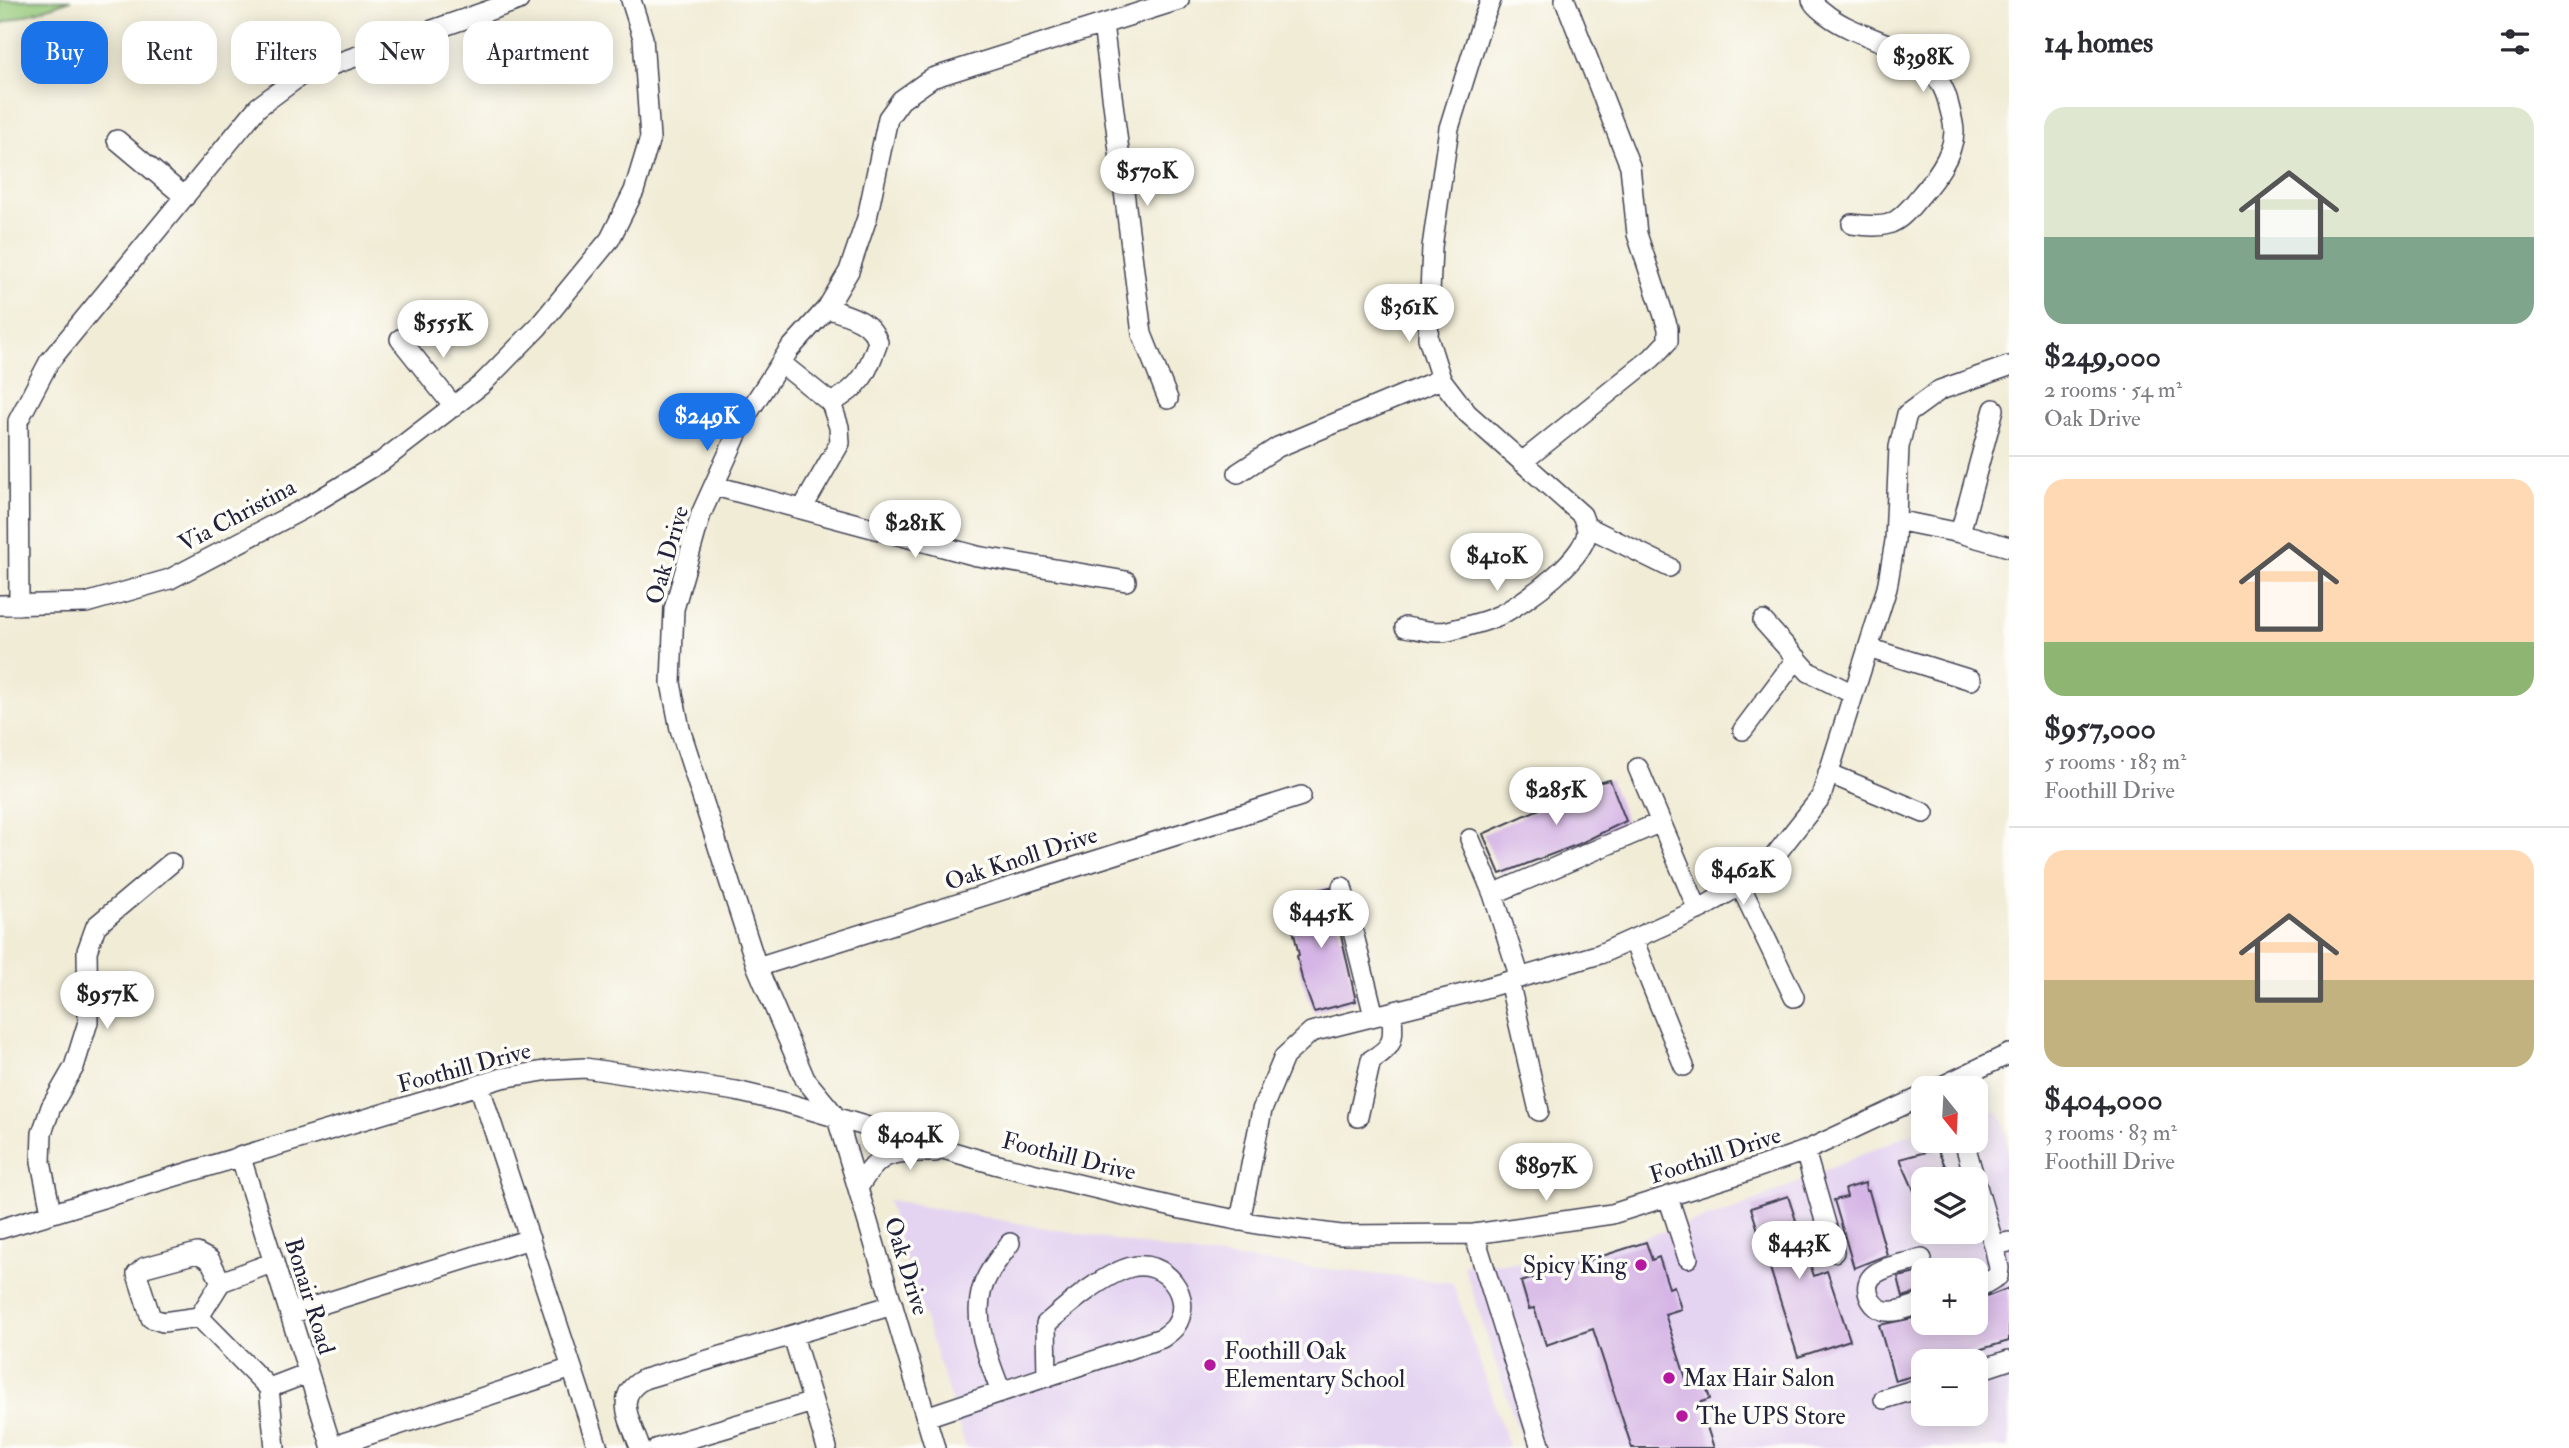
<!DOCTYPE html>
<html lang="en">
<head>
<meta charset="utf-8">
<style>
	body { margin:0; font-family:"IM FELL Double Pica",serif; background:#f7f7f7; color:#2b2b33; height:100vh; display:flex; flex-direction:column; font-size:26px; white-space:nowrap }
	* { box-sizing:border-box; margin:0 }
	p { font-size:23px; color:#7c7c81 }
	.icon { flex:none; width:38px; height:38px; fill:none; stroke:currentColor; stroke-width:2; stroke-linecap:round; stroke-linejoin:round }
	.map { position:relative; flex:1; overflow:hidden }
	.details { display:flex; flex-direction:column; background:#fff; width:560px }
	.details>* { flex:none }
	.guide { position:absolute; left:21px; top:21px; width:665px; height:63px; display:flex; gap:14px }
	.needle { width:46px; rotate:162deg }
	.tools { position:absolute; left:1911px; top:1076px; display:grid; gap:14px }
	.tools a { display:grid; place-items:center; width:77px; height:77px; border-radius:14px; background:#fff; box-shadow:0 4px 18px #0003; font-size:35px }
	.price { position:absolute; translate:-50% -60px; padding:0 16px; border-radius:24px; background:#fff; color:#222; font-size:23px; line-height:46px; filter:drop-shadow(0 2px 4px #0008) }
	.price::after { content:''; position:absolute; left:50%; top:42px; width:21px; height:16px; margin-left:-10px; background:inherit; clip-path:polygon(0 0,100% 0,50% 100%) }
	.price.selected { background:#1a73e8; color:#fff }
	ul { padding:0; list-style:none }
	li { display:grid; align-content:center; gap:14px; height:371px; padding:0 35px }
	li+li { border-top:2px solid #e1e1e2 }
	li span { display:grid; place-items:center; height:217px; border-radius:21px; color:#555 }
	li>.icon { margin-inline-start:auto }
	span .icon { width:126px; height:126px; fill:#fffc; stroke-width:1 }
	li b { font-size:30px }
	h2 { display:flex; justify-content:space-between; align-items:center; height:84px; padding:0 35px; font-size:30px }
	.tag { padding:0 24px; border-radius:21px; background:#fff; box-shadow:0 4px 18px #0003; font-size:24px; line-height:63px }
	.tag.selected { background:#1a73e8; color:#fff }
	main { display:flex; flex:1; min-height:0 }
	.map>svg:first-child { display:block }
	.built { fill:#e4d3f1; fill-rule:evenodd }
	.green { fill:#95c97a; stroke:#5c765a; stroke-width:2 }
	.building { fill:#d5b5e5 }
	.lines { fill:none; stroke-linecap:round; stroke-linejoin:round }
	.minor-casing { stroke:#414052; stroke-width:22 }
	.minor { stroke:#fff; stroke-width:19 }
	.poi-dot { fill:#b5179e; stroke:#fdfcf7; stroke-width:2.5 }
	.labels { text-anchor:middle; stroke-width:7; stroke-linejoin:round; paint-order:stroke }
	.street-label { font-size:24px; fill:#22223b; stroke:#fdfcf7 }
	.poi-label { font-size:24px; fill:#22223b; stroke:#fdfcf7; text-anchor:start }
</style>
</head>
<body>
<main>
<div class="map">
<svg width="2009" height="1448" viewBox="0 0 2009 1448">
	<rect width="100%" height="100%" fill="#fdfcf7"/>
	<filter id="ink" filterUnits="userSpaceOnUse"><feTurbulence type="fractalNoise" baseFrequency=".0143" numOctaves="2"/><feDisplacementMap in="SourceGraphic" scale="14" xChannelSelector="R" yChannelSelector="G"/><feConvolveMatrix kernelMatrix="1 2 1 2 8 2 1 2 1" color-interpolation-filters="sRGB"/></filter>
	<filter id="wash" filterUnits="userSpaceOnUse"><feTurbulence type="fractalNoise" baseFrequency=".00686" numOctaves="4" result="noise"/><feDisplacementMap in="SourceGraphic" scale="28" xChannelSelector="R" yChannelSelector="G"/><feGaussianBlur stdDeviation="1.57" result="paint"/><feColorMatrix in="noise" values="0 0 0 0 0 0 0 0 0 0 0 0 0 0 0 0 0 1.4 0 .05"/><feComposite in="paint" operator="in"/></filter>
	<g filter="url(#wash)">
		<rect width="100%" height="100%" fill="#f1ecd6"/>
		<path class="built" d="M1976 1107H1986L1998 1113 2005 1124 2009 1161V1448H1524L1463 1264 1519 1263 1600 1250 1658 1233 1739 1208 1923 1128V1141H1976ZM1923 1180H1976V1232H1923ZM1923 1270H1976V1323H1923ZM1923 1362H1976V1414H1923Z
			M887 1200 1188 1253 1453 1283 1509 1448H966Z"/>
		<path class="green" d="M0 0H71L0 24Z"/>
		<g id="blocks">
			<path class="building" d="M1610 780 1626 821 1579 844 1500 874 1483 834 1553 803 1552 800 1588 785Z
				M1330 887 1356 1001 1314 1012 1302 979 1297 956 1299 955 1287 904 1289 903 1288 898Z
				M1937 1149 1952 1180H1923V1211L1900 1159Z
				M1865 1183 1866 1191H1869L1887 1255 1854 1268 1834 1200 1847 1197 1845 1189Z
				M1788 1196 1814 1276 1827 1271 1850 1340 1798 1357 1751 1208Z
				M1646 1242 1652 1260 1659 1257 1669 1288 1674 1286 1681 1309 1665 1314 1688 1385 1704 1380 1710 1399 1699 1403 1714 1448H1632L1593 1329 1546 1345 1534 1308 1529 1309 1521 1282Z
				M1917 1273 1922 1291 1903 1297 1898 1277Z
				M2009 1288V1341L1968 1353 1970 1359 1962 1362H1923V1373L1895 1381 1879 1325 1923 1316V1323H1976V1301Z"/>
		</g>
	</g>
	<g filter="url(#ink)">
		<use href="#blocks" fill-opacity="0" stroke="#414052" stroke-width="2"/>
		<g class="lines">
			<g class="minor-casing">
				<path id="minor" d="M1491 0 1482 22 1449 128 1432 247 1428 338 1441 379 1467 413 1582 515 1586 526 1669 567
					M1812 0C1815 7 1821 10 1827 15 1868 46 1937 45 1949 106 1951 114 1954 124 1954 132 1953 158 1932 182 1916 201 1894 228 1885 228 1852 224
					M1103 24 1142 334 1168 399
					M117 140 185 197
					M827 308C848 316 870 319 878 342 867 373 862 386 831 403
					M400 339 454 407
					M781 363 831 403 839 427 840 443 802 509
					M1522 462 1652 358 1668 341V328L1637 234 1630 166 1565 0
					M1238 473 1278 447 1441 379
					M715 486 977 556 1126 581
					M1896 520 1960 533 1994 409
					M1960 533 2009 547
					M0 605 86 603 170 579 307 507 381 462 481 385 538 327 610 239 634 191 650 138 643 38 631 0
					M19 605 18 421 49 362 258 107 300 76 519 0
					M1763 621 1809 672 1853 694
					M1405 627C1418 629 1435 634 1448 631 1464 627 1485 622 1500 615 1522 604 1595 553 1586 526
					M1868 648 1971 680
					M1743 730 1797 658
					M1638 768 1698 910
					M1828 773 1924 813
					M1470 839 1493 894 1520 978
					M1740 885 1794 997
					M1342 887 1374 1016
					M1493 894 1661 822
					M1633 939 1684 1066
					M757 967 1301 796
					M1509 981 1539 1111
					M479 1085 572 1368
					M1938 1088 2009 1054
					M1358 1117 1371 1060C1396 1045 1393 1039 1392 1012
					M1964 1141 1975 1180
					M1805 1151 1834 1252
					M241 1158 332 1448
					M1976 1183 1994 1245 2009 1242
					M858 1188C881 1149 892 1152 935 1152
					M1668 1197 1688 1258
					M51 1212 41 1162 42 1133 51 1107 74 1067 88 1022 87 951 96 926 171 863
					M1240 1221 1262 1110 1284 1057 1311 1032 1475 991 1600 954 1702 908 1762 872 1821 797 1887 588 1895 541 1899 447 1907 414 1940 390 2009 366
					M0 1229 502 1078 550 1070 585 1068 736 1091 787 1103 994 1164 1181 1209 1257 1224 1341 1235 1474 1234 1612 1214 1739 1174 1805 1151 1923 1096
					M1474 1234 1541 1448
					M1922 1259C1908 1263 1888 1265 1875 1274 1860 1284 1870 1309 1886 1311 1897 1313 1912 1306 1923 1303
					M1976 1289 1998 1276 1999 1268 1994 1245
					M290 1314 530 1239
					M199 1317 163 1322 151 1318 137 1274 145 1267 197 1253 210 1260 221 1282
					M199 1317 269 1388 275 1448
					M199 1317 221 1282 274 1262
					M793 1336 827 1448
					M1976 1371 2009 1360
					M269 1388 308 1373
					M1001 1392C988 1357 967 1311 988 1275 994 1264 1003 1253 1010 1243
					M1884 1399 1923 1387
					M926 1417 1162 1338C1166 1335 1172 1331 1175 1327 1196 1297 1164 1258 1131 1267 1102 1275 1068 1305 1046 1324L1047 1377
					M331 1447 572 1368 598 1448
					M640 1448C631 1421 612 1396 644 1379L893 1305
					M658 1448 813 1402
					M935 1448 837 1118 805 1079 757 967 680 729 671 683 674 609 701 514 744 419 789 350 827 308 849 271 867 218 888 118 901 100 932 78 1179 0"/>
			</g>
			<use href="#minor" class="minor"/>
		</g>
	</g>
	<g class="poi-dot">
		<circle cx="1641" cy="1265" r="7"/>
		<circle cx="1210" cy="1365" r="7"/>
		<circle cx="1669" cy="1378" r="7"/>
		<circle cx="1682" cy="1416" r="7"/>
	</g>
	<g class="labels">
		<g class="street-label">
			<text transform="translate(237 515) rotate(-28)" y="8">Via Christina</text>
			<text transform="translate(667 555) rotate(-74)" y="8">Oak Drive</text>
			<text transform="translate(1021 858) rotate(-18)" y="8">Oak Knoll Drive</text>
			<text transform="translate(464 1067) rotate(-15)" y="8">Foothill Drive</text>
			<text transform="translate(1715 1155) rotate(-18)" y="8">Foothill Drive</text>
			<text transform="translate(1069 1156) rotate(14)" y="8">Foothill Drive</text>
			<text transform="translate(907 1266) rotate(73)" y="8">Oak Drive</text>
			<text transform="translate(310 1296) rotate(73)" y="8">Bonair Road</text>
		</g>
		<g class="poi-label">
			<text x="1627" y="1273" text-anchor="end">Spicy King</text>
			<text x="1224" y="1359">Foothill Oak<tspan x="1224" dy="28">Elementary School</tspan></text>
			<text x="1683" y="1386">Max Hair Salon</text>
			<text x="1696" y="1424">The UPS Store</text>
		</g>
	</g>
</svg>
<div class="tools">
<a><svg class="needle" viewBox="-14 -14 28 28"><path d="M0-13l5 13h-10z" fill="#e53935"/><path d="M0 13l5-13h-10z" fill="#7c7c81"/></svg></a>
<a><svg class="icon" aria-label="layers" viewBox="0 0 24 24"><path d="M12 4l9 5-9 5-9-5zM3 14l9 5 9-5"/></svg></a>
<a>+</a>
<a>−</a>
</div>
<b class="price" style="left:1923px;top:94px">$398K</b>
<b class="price" style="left:1147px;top:208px">$570K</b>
<b class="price" style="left:1409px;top:344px">$361K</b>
<b class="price" style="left:443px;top:360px">$555K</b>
<b class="price selected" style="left:707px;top:453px">$249K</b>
<b class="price" style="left:915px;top:560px">$281K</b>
<b class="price" style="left:1497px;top:593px">$410K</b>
<b class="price" style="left:1556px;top:827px">$285K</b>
<b class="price" style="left:1743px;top:907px">$462K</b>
<b class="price" style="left:1321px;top:950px">$445K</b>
<b class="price" style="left:107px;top:1031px">$957K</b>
<b class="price" style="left:910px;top:1172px">$404K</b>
<b class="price" style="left:1546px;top:1203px">$897K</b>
<b class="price" style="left:1799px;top:1281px">$443K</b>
<div class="guide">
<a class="tag selected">Buy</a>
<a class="tag">Rent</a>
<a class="tag">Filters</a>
<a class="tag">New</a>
<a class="tag">Apartment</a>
</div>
</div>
<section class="details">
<h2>14 homes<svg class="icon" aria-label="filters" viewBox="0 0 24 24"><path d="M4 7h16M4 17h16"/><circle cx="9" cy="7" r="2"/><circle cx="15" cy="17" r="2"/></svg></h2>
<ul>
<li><span style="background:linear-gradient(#dfe7d0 60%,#7fa58c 0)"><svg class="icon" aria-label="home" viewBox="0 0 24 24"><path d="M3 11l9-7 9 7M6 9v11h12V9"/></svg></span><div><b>$249,000</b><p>2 rooms · 54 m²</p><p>Oak Drive</p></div></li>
<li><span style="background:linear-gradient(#ffd9b3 75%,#8fb573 0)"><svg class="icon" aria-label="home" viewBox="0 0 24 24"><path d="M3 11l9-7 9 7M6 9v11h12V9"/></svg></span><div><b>$957,000</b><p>5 rooms · 183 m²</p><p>Foothill Drive</p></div></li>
<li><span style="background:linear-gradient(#ffd9b3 60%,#c2b280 0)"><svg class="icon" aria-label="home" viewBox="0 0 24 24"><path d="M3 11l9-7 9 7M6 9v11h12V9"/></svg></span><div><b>$404,000</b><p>3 rooms · 83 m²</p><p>Foothill Drive</p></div></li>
</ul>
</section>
</main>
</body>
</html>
